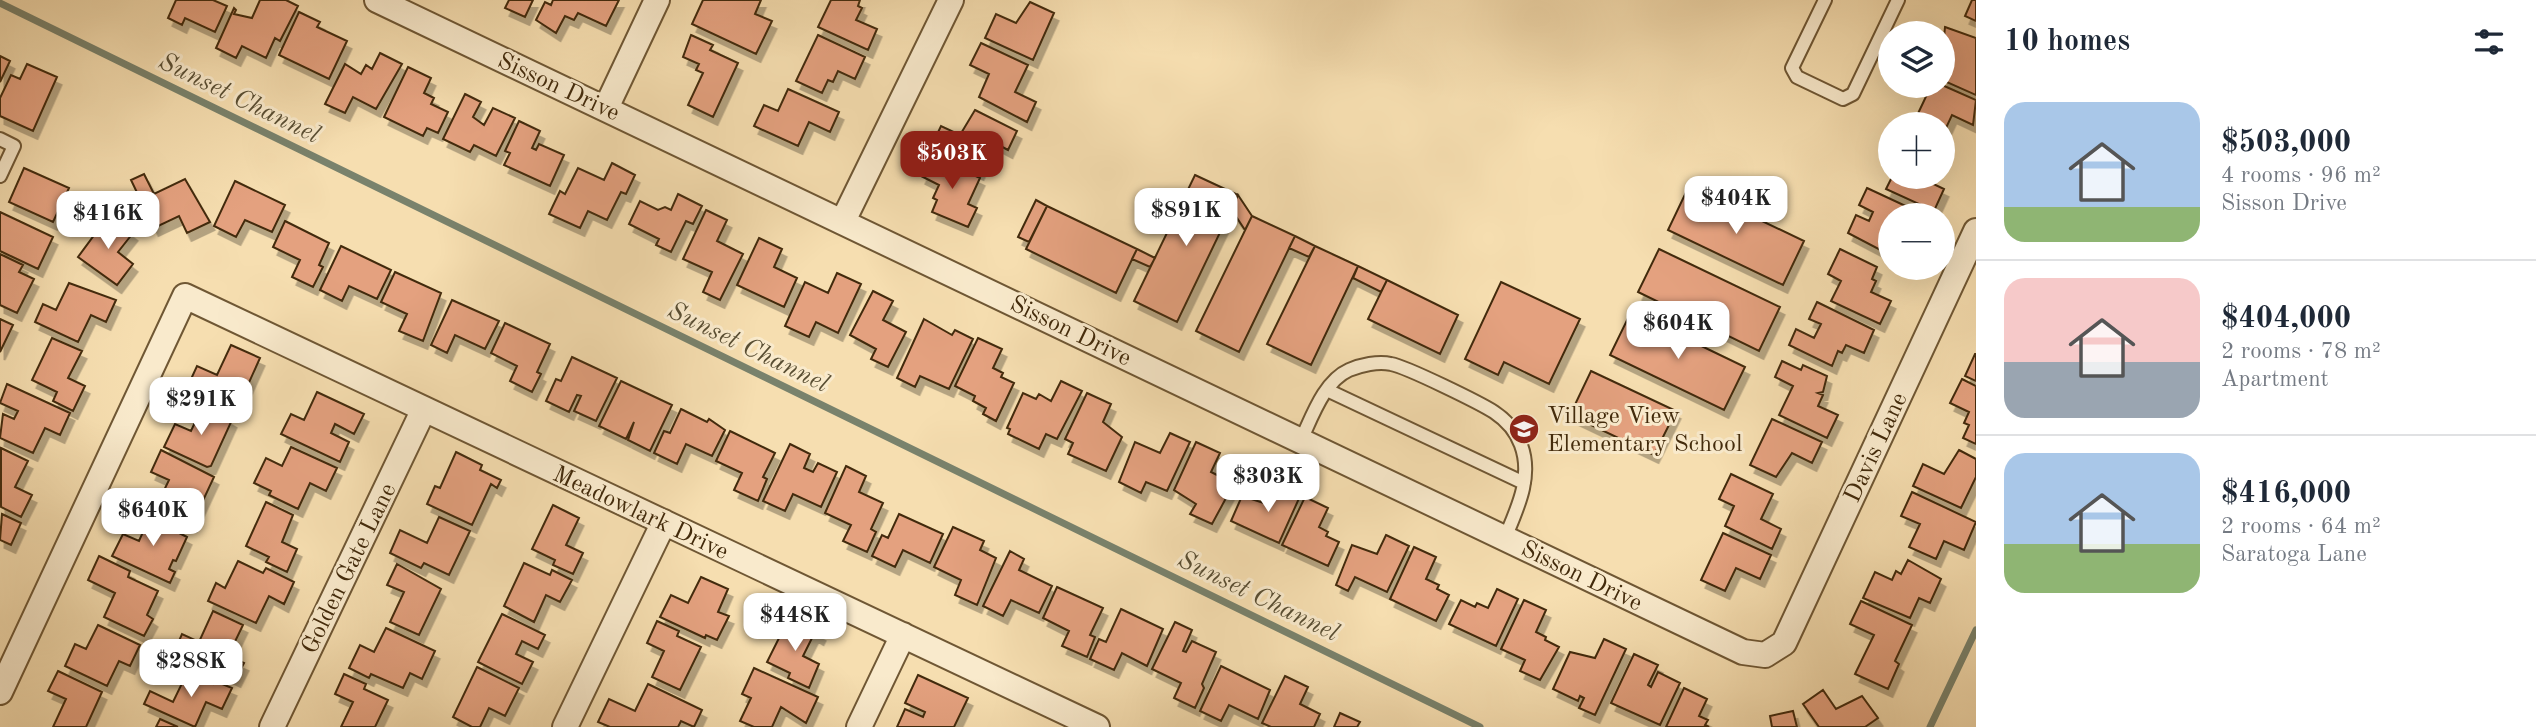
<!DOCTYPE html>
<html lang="en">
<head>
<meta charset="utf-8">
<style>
	body { margin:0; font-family:"Old Standard TT",serif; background:#f6f6f7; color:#1f2937; height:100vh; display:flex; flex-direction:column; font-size:26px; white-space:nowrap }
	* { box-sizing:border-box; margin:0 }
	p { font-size:23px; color:#747a83 }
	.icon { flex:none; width:38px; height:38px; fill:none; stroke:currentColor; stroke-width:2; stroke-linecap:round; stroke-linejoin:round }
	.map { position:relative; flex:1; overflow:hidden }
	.sheet { display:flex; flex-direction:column; background:#fff; width:560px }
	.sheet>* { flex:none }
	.tools { position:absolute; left:1878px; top:21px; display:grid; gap:14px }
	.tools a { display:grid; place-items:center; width:77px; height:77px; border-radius:50%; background:#fff; box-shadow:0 7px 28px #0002; font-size:35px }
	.price { position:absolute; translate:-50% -60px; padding:0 16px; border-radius:14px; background:#fff; color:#222; font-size:23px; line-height:46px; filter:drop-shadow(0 2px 4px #0008) }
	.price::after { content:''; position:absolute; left:50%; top:42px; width:21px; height:16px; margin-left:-10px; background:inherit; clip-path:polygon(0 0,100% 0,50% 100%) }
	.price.current { background:#8f2418; color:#fff }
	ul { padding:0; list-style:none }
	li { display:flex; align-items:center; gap:21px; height:175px; padding:0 28px }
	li+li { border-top:2px solid #e0e1e3 }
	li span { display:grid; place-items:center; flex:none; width:196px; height:140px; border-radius:21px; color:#555 }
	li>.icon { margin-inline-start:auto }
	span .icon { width:84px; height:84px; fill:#fffc; stroke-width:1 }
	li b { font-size:30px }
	h2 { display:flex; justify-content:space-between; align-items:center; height:84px; padding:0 28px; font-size:30px }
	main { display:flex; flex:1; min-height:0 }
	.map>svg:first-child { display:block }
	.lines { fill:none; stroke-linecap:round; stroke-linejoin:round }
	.stream { stroke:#79826c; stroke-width:7 }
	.building { fill:#e4a17f; stroke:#422a0b; stroke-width:2; filter:url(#shadow) }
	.lane-casing { stroke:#6f5734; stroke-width:16 }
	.street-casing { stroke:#6f5734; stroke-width:28 }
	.lane { stroke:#f9eacc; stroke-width:12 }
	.street { stroke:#f9eacc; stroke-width:24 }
	.labels { text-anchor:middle; stroke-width:6; stroke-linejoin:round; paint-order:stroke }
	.street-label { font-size:24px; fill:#422a0b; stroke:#f9eacc }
	.poi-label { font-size:24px; fill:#422a0b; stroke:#f9eacc; text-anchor:start }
	.water-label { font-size:26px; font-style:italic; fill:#594e33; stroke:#f9eacc }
</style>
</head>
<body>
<main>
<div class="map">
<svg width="1976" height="727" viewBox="0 0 1976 727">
	<defs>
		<filter id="shadow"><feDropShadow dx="4.5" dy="8" stdDeviation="0" flood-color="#0004"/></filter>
	</defs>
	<rect width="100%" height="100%" fill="#f6deb0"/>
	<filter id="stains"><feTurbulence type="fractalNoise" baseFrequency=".00286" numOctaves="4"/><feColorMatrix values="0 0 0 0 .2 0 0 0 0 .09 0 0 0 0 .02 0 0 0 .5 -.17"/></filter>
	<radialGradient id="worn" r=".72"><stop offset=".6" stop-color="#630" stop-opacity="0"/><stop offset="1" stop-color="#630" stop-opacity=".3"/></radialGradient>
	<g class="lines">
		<path class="stream" d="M0 3 1480 727
			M1930 727 1976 630"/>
	</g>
	<path class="building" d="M176 0H213L227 6 215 32 185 18 182 25 168 18Z
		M260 0H286L298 6 280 41 275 38 266 58 242 46 236 58 216 48 234 8 236 10 234 14 252 18Z
		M509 0H533L525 17 505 8Z
		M553 0H619L606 26 578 13 574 20 565 16 556 33 536 20 545 2 551 5Z
		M703 0H761L755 14 772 21 756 54 692 24Z
		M831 0H860L858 6 862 8 856 20 877 29 868 50 818 27Z
		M1972 0H1976V21L1965 16Z
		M1030 2 1054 13 1033 60 985 38 996 14 1016 23Z
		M299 12 320 22 317 27 347 41 329 79 279 55Z
		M1945 27 1976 38V95L1942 80 1947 61 1942 59Z
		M691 35 713 45 710 50 738 63 713 117 688 105 703 73 696 70 699 64 683 57Z
		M818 35 865 57 855 79 838 71 833 82 828 80 822 93 796 81Z
		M981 43 1028 65 1015 92 1036 102 1027 122 979 97 989 74 970 65Z
		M380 53 402 64 376 109 353 97 345 113 325 104 345 64 361 74 366 65 372 69Z
		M0 56 10 61 0 82Z
		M27 64 57 77 33 131 0 116V98L11 75 20 79Z
		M408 67 431 78 424 93 434 98 431 104 448 112 438 133 427 128 423 136 384 117Z
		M1942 85 1976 100 1973 125 1952 115 1946 128 1942 124H1913L1931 86Z
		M788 89 839 112 830 132 809 122 798 146 754 126 764 105 778 111Z
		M465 94 481 102 473 117 484 125 493 108 515 118 496 156 474 145 470 152 443 139Z
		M975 110 1017 131 1008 150 993 142 979 172 930 149 941 126 960 135Z
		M519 121 540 131 532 148 536 150 539 144 564 155 550 186 504 165 510 153 505 151Z
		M931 155 980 178 968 204 977 208 968 227 932 212 937 200 933 198 939 185 921 176Z
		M612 163 635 175 626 194 621 192 607 220 588 211 580 228 549 214 560 191 565 194 578 168 604 180Z
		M24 168 69 188 53 222 9 202Z
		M144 174 154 194 185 179 210 222 187 233 179 216 154 228 131 180Z
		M1195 175 1238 195 1177 322 1134 301Z
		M1892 177H1926L1925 180 1944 189 1934 211 1886 189Z
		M235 181 285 205 272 232 245 220 236 237 214 226Z
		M1689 186 1804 241 1783 285 1668 230Z
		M1867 188 1925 215H1890V255L1848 233 1856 215 1869 221 1873 212 1859 205Z
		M678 194 702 206 693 224 686 221 671 252 656 245 659 239 629 224 640 201 658 210 665 207 671 210Z
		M1238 195 1252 216 1245 230 1231 209Z
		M1036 200 1047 206 1029 242 1018 237Z
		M1047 206 1137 249 1116 293 1026 249Z
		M706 210 727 220 717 241 743 254 720 300 703 292 712 272 683 259Z
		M0 212 53 237 38 269 0 251Z
		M109 215 133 233 118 252 133 264 117 285 78 257Z
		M1252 216 1295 236 1239 352 1196 331Z
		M285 221 329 243 319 265 323 267 313 287 292 277 300 260 273 247Z
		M1295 236 1315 246 1309 257 1289 248Z
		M759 238 782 249 774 267 797 278 784 307 737 285Z
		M341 246 391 270 377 299 349 286 342 301 320 290Z
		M1315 246 1358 266 1311 365 1267 344Z
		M1137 249 1155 258 1150 267 1132 259Z
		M1659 249 1780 307 1759 351 1638 292Z
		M1840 249 1877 267 1872 279 1876 281 1871 292 1891 301 1880 324 1831 301 1841 281 1828 274Z
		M0 254 23 265 19 272 34 279 17 313 0 305Z
		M1358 266 1387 280 1381 292 1353 278Z
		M395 272 441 293 423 341 399 331 407 314 381 302Z
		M837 273 861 284 838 333 816 322 809 337 785 326 805 282 828 293Z
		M1387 280 1458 315 1440 354 1368 319Z
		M1501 282 1580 319 1549 384 1504 362 1498 375 1465 359Z
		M69 283 116 300 106 322 91 315 78 342 35 322 43 304 56 310Z
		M873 291 893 301 883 320 906 332 888 367 871 359 876 349 850 335Z
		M452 300 499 321 485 349 455 335 447 353 431 345Z
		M1817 302 1874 330 1864 353 1846 345 1842 353 1838 351 1832 366 1789 345 1796 329 1814 338 1821 324 1809 319Z
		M1631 312 1745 367 1724 410 1610 355Z
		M0 319 13 325 0 352Z
		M924 319 952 335 955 330 973 339 949 389 920 376 915 387 897 378Z
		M505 323 550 344 537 372 541 374 532 392 510 381 517 366 491 353Z
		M52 338 82 351 68 378 85 386 73 411 53 401 57 392 32 380Z
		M978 338 1002 349 993 368 1003 373 1001 377 1014 383 996 421 983 414 986 408 973 401 975 396 955 386Z
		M231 345 260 358 238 407 215 396 211 402 186 390 197 366 217 375Z
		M1975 354H1976V381L1965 376Z
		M572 357 617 378 596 421 574 411 581 396 577 395 569 412 546 401 556 379 561 381Z
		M1782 361 1801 370 1803 365 1827 376 1823 392 1818 393 1823 395 1818 406 1838 415 1827 438 1779 415 1793 386 1775 377Z
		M1591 371 1676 411 1654 455 1570 415Z
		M1962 379 1976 386V444L1963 438 1969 425 1964 423 1969 412 1950 403Z
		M621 381 672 405 650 451 628 440 634 422 626 439 599 426Z
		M1061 381 1082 391 1057 439 1046 434 1039 449 1008 434 1010 429 1007 428 1023 393 1036 399 1039 394 1051 401Z
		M7 384 70 413 60 435 45 428 33 453 0 438 3 414 14 419 18 411 0 403Z
		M317 392 364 414 354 434 335 424 331 433 349 442 340 462 281 434 291 414 304 420Z
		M1087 393 1111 404 1103 422 1122 437 1106 471 1068 454 1073 443 1065 439Z
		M204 403 232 420 211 466 207 467 164 447 175 424 191 431Z
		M681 409 707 422 709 419 725 430 712 456 686 444 677 464 654 453 664 431 670 433Z
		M1772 419 1822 442 1812 463 1792 453 1776 477 1750 465Z
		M730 431 775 453 763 477 767 479 758 501 734 490 742 473 716 461Z
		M1170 433 1190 442 1167 491 1146 482 1141 493 1119 482 1135 442 1160 453Z
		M1196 442 1220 453 1211 472 1221 477 1219 481 1232 487 1212 524 1190 514 1196 504 1174 490Z
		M790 444 810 454 804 468 813 472 818 463 837 472 821 507 793 494 785 511 763 501Z
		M291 447 337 468 326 491 310 483 298 509 269 495 271 491 254 483 266 458 282 466Z
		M1 448 28 461 15 487 32 495 21 517 1 507Z
		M161 450 214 477 192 524 156 507 169 480 151 472Z
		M1959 450 1976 459V477L1961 508 1913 486 1923 464 1944 474Z
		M456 452 482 465 480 470 501 480 497 488 491 484 472 525 427 504 435 486 440 488Z
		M846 466 866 476 859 492 883 503 871 529 876 532 867 552 843 541 851 525 825 513Z
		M1731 474 1773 494 1761 519 1781 529 1772 549 1725 526 1734 506 1719 499Z
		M1280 484 1301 494 1279 543 1231 521 1242 496 1270 505Z
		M1912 492 1976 522 1964 550 1944 541 1936 559 1909 547 1920 524 1901 516Z
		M1305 497 1328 508 1319 527 1328 532 1326 536 1339 542 1328 566 1282 545Z
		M266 502 293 515 282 542 297 549 287 572 266 562 269 557 246 546Z
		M553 505 579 518 566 545 583 553 573 574 553 565 555 560 532 549Z
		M2 514 21 523 11 545 0 540Z
		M151 514 181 528 179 533 187 537 176 561 173 560 169 569 175 572 170 583 112 556 123 534 139 541Z
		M899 514 943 534 930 563 903 550 895 567 872 556 882 535 888 538Z
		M439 517 470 531 449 575 424 563 421 568 390 553 400 530 427 543Z
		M953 527 984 541 980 550 996 558 977 605 955 595 961 580 934 567Z
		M1723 533 1771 555 1760 579 1736 568 1725 591 1701 580Z
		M1386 535 1409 546 1387 592 1355 577 1348 591 1336 585 1352 545 1377 554Z
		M1414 547 1436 557 1426 579 1439 585 1437 589 1449 595 1436 621 1390 599Z
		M1010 551 1024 559 1019 570 1052 586 1039 613 1011 600 1003 616 983 606Z
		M99 556 130 571 128 577 158 591 147 615 153 619 144 636 104 617 115 593 88 580Z
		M1908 560 1941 579 1930 603 1919 598 1910 618 1863 598 1875 572 1892 580 1896 571 1901 574Z
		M238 561 263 573 266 568 294 582 284 604 269 596 256 623 208 601 216 583 225 588Z
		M524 563 550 575 552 570 572 580 560 602 546 595 534 622 504 606Z
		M397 564 441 589 419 635 390 622 404 592 387 585Z
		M701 577 728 589 718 612 729 616 717 640 706 635 705 638 660 617 671 595 688 603Z
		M1057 587 1103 608 1090 635 1095 637 1087 657 1062 646 1069 631 1043 618Z
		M1497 589 1518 599 1496 646 1449 624 1461 600 1475 607 1477 603 1488 608Z
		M1524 600 1546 610 1536 632 1546 637 1545 640 1559 647 1540 680 1520 671 1525 660 1501 649Z
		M1861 601 1912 625 1895 661 1899 664 1888 689 1855 674 1874 635 1850 624Z
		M1121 609 1163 629 1147 666 1122 653 1114 670 1090 659 1099 639 1106 642Z
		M213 611 243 625 228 656 244 663 236 679 175 650 182 634 199 642Z
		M502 614 545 635 538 649 522 641 516 654 533 662 522 684 478 662Z
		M789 618 821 633 819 637 814 634 803 656 819 664 809 688 788 678 790 673 767 662Z
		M657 621 679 631 677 636 701 647 680 690 652 677 664 651 647 643Z
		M1175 622 1192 630 1183 651 1186 652 1192 641 1216 652 1202 684 1204 688 1195 708 1174 698 1181 683 1152 669Z
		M98 625 140 645 130 666 119 661 107 686 65 666 75 644 86 649Z
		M386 628 435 651 422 679 410 673 403 688 371 674 369 678 349 668 360 645 374 652Z
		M1604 639 1626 649 1595 715 1579 708 1584 698 1580 696 1578 701 1553 689 1570 652 1595 658Z
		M1634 654 1658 665 1648 685 1651 687 1658 672 1680 683 1660 725 1611 703Z
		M1221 666 1270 690 1258 719 1229 705 1221 721 1200 711Z
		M477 667 519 688 505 716 489 708 480 727H472L453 717Z
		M754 668 818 697 806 723 781 707 772 727H754L740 721 751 698 742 694Z
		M58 671 102 692 86 727H53L66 699 48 691Z
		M187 673 213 684 215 681 232 688 222 709 206 702 195 727 144 704 150 691 173 702Z
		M344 674 366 684 364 689 388 700 375 727H341L353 702 335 694Z
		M918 675 968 698 954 727H897L905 709 923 717 925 712 905 703Z
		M1285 676 1308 687 1300 704 1320 714 1314 727H1271L1262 723Z
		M648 684 702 710 694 727 681 721 678 727H610L598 722 609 699 635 711Z
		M1684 688 1707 699 1699 716 1708 720 1705 725 1709 727H1666Z
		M1823 690 1836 709 1862 696 1878 718 1865 727H1819L1803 704Z
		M1793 711 1797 727H1772L1770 716Z
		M1340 713 1360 722 1357 727H1334Z
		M160 719 178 727H156Z"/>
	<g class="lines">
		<g class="lane-casing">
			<path id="lane" d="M1825 0 1792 68 1797 77 1843 99 1853 94 1898 0
				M0 139 14 146 0 176
				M1327 390 1524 483
				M1301 440C1312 417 1324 381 1349 370 1361 365 1378 361 1391 364 1407 367 1480 403 1494 412 1506 420 1516 431 1521 445 1533 477 1517 509 1505 538"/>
		</g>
		<g class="street-casing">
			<path id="street" d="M377 0 1743 652 1765 655 1784 643 1976 231
				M606 108 657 0
				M843 221 951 0
				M0 692 185 296 1097 727
				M272 727 424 409
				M565 727 664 522
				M859 727 903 635"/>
		</g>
		<use href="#lane" class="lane"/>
		<use href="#street" class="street"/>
	</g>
	<defs>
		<g id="school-disc" transform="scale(1.575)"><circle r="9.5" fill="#8f2418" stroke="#f9eacc"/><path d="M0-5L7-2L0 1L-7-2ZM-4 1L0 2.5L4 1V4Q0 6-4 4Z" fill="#fff"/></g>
	</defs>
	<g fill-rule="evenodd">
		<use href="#school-disc" x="1524" y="429"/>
	</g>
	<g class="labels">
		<g class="street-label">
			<text transform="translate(559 86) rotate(25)" y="8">Sisson Drive</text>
			<text transform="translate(1071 330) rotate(26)" y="8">Sisson Drive</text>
			<text transform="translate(1875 447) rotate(-65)" y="8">Davis Lane</text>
			<text transform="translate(641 512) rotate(25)" y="8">Meadowlark Drive</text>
			<text transform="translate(348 568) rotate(-64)" y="8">Golden Gate Lane</text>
			<text transform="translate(1582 575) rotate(26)" y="8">Sisson Drive</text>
		</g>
		<g class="poi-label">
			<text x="1547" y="423">Village View<tspan x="1547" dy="28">Elementary School</tspan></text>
		</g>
		<g class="water-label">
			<text transform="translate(240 97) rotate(26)" y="9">Sunset Channel</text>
			<text transform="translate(749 346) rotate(26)" y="9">Sunset Channel</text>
			<text transform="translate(1259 595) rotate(26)" y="9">Sunset Channel</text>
		</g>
	</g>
	<rect width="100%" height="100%" filter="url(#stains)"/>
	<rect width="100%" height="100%" fill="url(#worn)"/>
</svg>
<div class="tools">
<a><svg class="icon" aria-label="layers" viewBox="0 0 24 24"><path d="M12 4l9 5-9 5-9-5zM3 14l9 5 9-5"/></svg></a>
<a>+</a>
<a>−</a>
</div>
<b class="price current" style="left:952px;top:191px">$503K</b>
<b class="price" style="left:1736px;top:236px">$404K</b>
<b class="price" style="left:1186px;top:248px">$891K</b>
<b class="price" style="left:108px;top:251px">$416K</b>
<b class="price" style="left:1678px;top:361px">$604K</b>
<b class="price" style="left:201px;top:437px">$291K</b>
<b class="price" style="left:1268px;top:514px">$303K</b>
<b class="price" style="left:153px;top:548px">$640K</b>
<b class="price" style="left:795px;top:653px">$448K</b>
<b class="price" style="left:191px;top:699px">$288K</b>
</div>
<section class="sheet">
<h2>10 homes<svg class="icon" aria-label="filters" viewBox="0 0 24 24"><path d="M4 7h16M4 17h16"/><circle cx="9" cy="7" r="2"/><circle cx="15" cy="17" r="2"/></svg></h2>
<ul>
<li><span style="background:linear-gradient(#a9c7e8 75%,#8fb573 0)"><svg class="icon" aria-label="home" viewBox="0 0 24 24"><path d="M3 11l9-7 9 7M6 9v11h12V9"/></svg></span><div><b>$503,000</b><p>4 rooms · 96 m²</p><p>Sisson Drive</p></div></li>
<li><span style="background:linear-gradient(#f6c9c9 60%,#9aa5b1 0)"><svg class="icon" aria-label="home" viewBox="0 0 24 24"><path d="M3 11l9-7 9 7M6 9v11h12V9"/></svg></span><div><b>$404,000</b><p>2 rooms · 78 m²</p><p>Apartment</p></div></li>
<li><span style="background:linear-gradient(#a9c7e8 65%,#8fb573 0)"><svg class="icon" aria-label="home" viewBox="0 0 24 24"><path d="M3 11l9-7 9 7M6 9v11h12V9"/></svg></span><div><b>$416,000</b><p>2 rooms · 64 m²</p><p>Saratoga Lane</p></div></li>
</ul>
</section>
</main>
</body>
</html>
